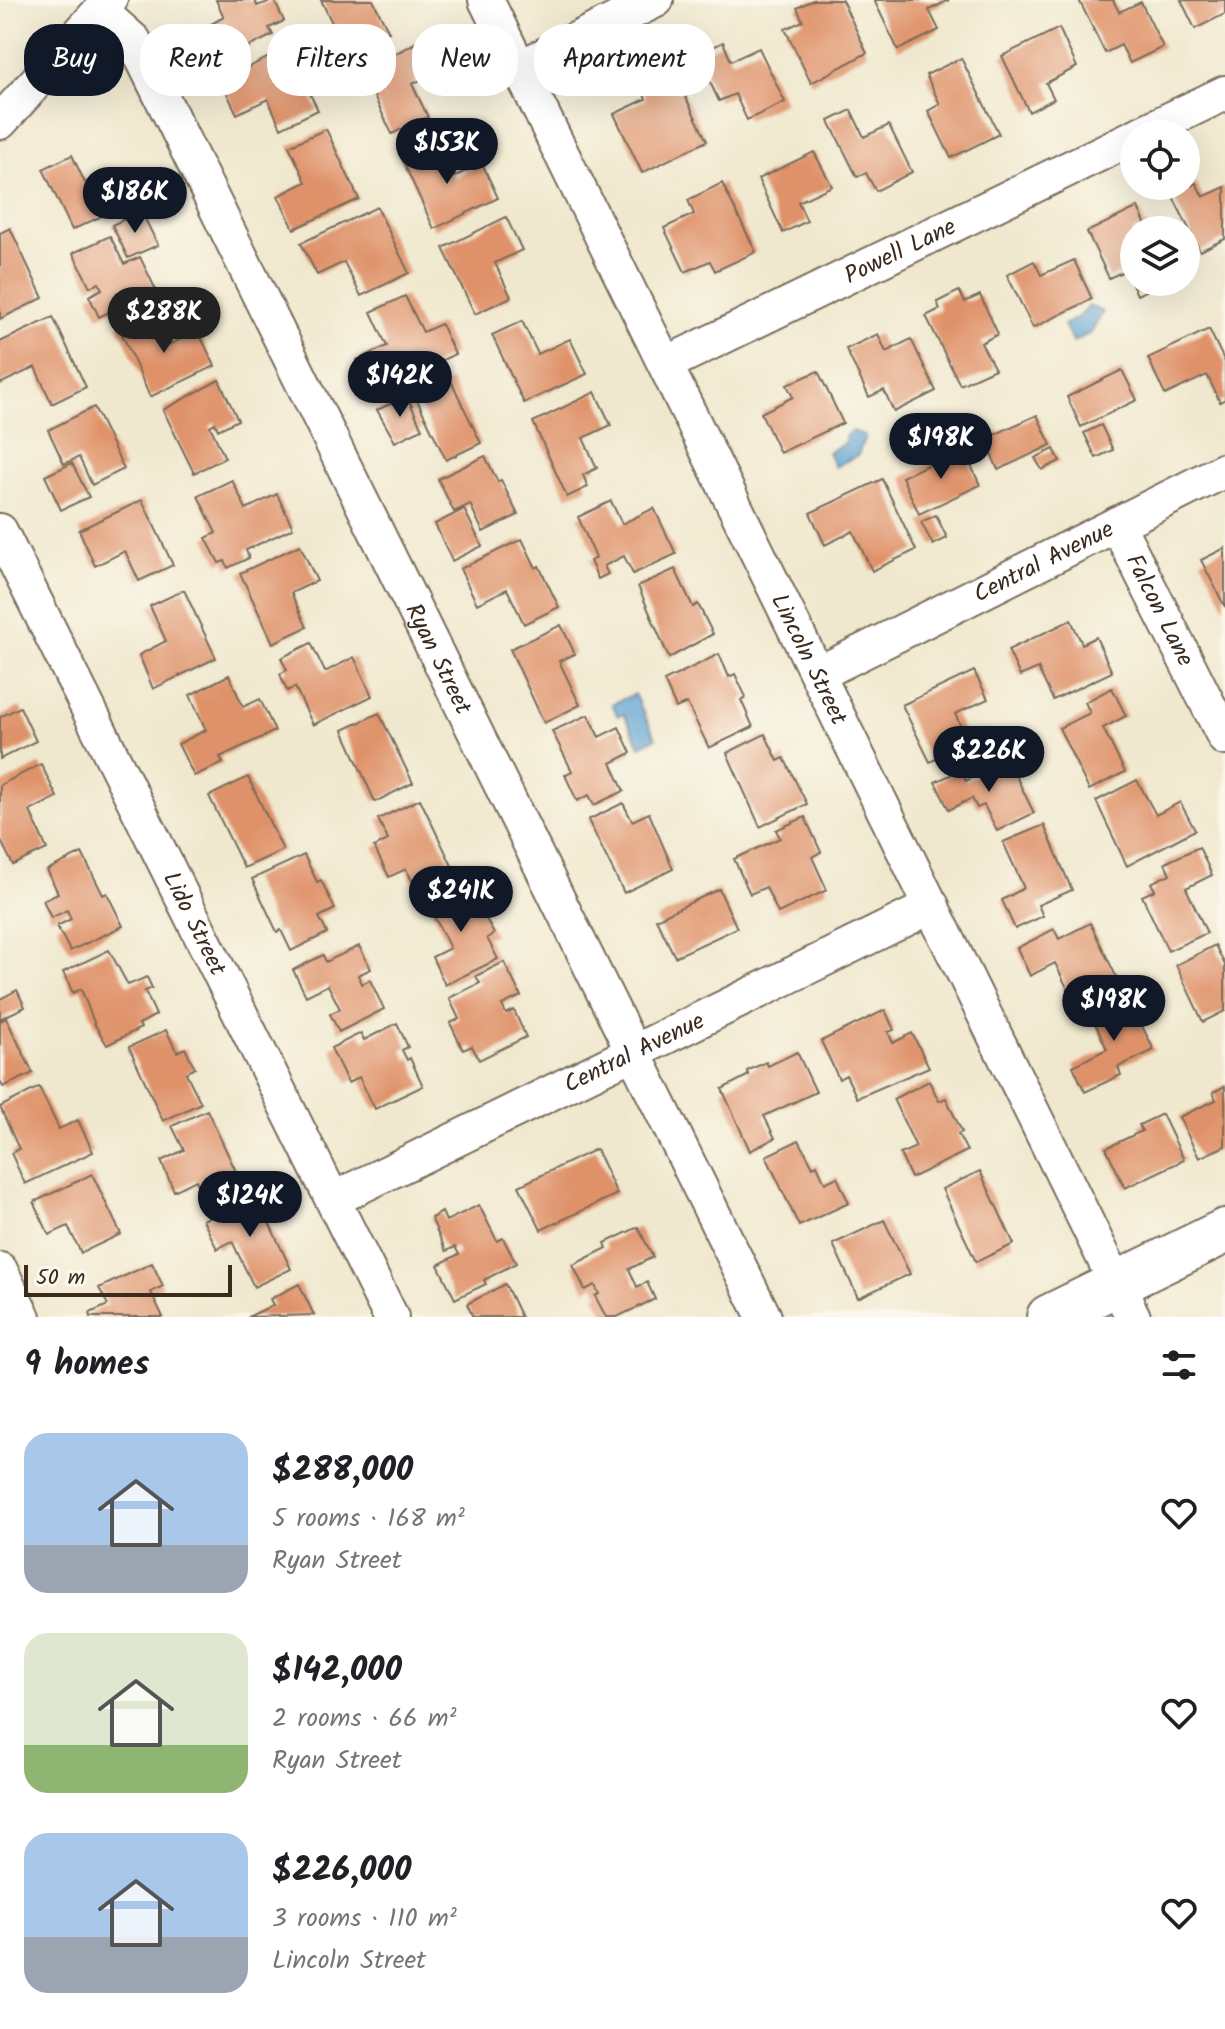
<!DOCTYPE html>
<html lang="en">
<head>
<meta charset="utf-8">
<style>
	body { margin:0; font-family:Kalam,sans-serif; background:#f6f6f6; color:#202124; height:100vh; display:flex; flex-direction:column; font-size:30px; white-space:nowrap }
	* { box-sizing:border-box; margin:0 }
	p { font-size:26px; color:#757577 }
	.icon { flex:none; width:44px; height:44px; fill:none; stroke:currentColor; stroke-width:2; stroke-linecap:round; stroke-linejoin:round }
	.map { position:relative; height:1317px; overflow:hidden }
	.sheet { display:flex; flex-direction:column; background:#fff; flex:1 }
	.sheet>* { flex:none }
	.banner { position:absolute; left:24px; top:24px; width:800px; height:72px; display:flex; gap:16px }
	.controls { position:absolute; left:1120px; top:120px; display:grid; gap:16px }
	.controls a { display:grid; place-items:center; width:80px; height:80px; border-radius:50%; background:#fff; box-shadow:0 8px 32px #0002; font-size:40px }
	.scale { position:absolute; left:24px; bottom:20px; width:208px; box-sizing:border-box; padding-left:8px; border:4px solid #3b2a1e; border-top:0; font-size:22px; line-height:28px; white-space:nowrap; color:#3b2a1e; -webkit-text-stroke:6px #fbf7ec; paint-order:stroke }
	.price { position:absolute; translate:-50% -68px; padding:0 18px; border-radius:28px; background:#111827; color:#fff; font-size:26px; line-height:52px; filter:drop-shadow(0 2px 4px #0008) }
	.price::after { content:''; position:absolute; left:50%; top:48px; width:24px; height:18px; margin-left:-12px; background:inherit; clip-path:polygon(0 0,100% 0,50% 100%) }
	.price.selected { background:#222; color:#fff }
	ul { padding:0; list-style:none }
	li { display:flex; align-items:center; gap:24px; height:200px; padding:0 24px }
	li span { display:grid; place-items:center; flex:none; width:224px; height:160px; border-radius:24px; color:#555 }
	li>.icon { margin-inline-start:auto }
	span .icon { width:96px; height:96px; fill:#fffc; stroke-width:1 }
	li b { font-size:34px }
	h2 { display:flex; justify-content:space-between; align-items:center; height:96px; padding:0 24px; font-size:34px }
	.chip { padding:0 28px; border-radius:32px; background:#fff; box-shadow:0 8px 32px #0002; font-size:28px; line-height:72px }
	.chip.selected { background:#111827; color:#fff }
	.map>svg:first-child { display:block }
	.water { fill:#5da1d2; stroke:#4c6678; stroke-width:2 }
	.building { fill:#df9269 }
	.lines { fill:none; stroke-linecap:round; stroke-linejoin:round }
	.street-casing { stroke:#7a6c5c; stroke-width:38 }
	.secondary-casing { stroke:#7a6c5c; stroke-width:48 }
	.street { stroke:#fff; stroke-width:34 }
	.secondary { stroke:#fff; stroke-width:44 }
	.labels { text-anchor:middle; stroke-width:6; stroke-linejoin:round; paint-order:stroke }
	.street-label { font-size:24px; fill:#3b2a1e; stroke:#fbf7ec }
</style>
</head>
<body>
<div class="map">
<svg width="1225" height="1317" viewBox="0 0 1225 1317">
	<rect width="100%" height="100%" fill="#fbf7ec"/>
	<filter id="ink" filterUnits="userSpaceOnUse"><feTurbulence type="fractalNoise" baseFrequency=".0125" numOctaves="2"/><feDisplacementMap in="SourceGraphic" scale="16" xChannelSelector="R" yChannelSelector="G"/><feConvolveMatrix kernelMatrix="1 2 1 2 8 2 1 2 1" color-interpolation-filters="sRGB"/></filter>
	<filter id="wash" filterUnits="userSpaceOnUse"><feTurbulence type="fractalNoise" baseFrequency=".006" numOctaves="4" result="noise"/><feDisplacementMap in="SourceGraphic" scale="32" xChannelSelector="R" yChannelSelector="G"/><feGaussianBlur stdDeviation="1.8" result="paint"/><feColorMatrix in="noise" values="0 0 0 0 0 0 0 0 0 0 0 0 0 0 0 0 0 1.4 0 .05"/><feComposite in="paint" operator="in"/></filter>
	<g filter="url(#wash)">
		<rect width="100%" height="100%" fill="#f0e8ce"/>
		<path class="water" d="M1089 306 1103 312 1091 333 1073 342 1064 325 1077 318Z
			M853 431 865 436 858 455 835 467 828 452 844 444 846 435Z
			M634 694 656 738 640 746 624 714 618 716 612 704Z"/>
		<g id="blocks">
			<path class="building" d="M216 0H255L257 6 274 0 284 21 269 28 273 35 210 65 195 33 224 17Z
				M321 0H373L389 32 346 52Z
				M813 0H842L867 53 811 83 785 29 803 21 797 8Z
				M874 0H949L929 10 939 30 898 50Z
				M1079 0H1113L1119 12 1141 2 1163 47 1130 63 1121 45 1105 53Z
				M1181 0H1225V14L1195 29Z
				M1059 28 1077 67 1046 83 1054 99 1029 112 1002 56Z
				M425 38 440 71 412 84 428 117 392 134 362 71Z
				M301 41 315 69 301 76 318 110 281 128 268 99 237 114 221 81Z
				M723 42 731 61 759 48 785 102 747 120 735 94 719 101 697 55Z
				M961 58 999 134 951 158 928 111 940 104 926 75Z
				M672 69 707 141 642 173 614 114 646 99 640 84Z
				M851 110 864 137 889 125 912 172 876 191 866 173 857 177 829 121Z
				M326 129 359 199 294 229 278 196 306 182 289 146Z
				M437 142 454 177 482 163 498 198 434 229 402 159Z
				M814 152 832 186 798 202 807 221 783 233 758 179Z
				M72 155 85 183 112 170 128 204 72 230 43 169Z
				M722 183 756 252 715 271 710 261 685 272 664 228 694 214 688 200Z
				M1196 183 1203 197 1225 187V239L1200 251 1172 195Z
				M377 207 409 273 361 296 344 262 317 275 301 243Z
				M1138 207 1148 230H1134V282H1166L1137 295 1126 270 1109 278 1087 232Z
				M141 211 158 245 128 258 112 225Z
				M506 217 522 250 495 263 511 297 475 314 443 248Z
				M10 228 43 298 0 319V233Z
				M110 236 124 264 140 257 156 290 99 317 89 296 102 289 99 283 90 287 73 253Z
				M1074 260 1092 299 1033 328 1007 275 1034 261 1041 275Z
				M959 291 965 302 980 295 998 334 981 343 995 369 960 385 926 316 940 309 937 302Z
				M405 296 423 332 441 324 455 354 372 394 357 360 387 346 371 312Z
				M147 311 164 347 198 331 215 366 150 397 118 325Z
				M53 317 86 387 52 404 35 367 0 384V342Z
				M522 321 538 354 570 339 587 374 524 403 492 335Z
				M1209 329 1225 362V399L1220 402 1207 375 1165 395 1148 358Z
				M878 334 886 352 911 339 936 391 894 412 884 390 869 397 846 349Z
				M1122 370 1137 400 1081 427 1067 397Z
				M818 371 843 423 780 453 761 413 793 397 787 385Z
				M219 380 238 420 218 430 215 423 210 426 225 458 194 473 163 410Z
				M451 381 481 443 446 460 416 398Z
				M595 392 611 425 583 438 597 468 583 475 588 487 567 497 533 422Z
				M407 396 422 429 395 442 377 410Z
				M94 407 124 469 92 485 79 457 64 464 48 430Z
				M1037 415 1051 445 998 470 985 439Z
				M1101 425 1113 450 1096 458 1084 433Z
				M963 448 980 485 919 514 902 477Z
				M1054 449 1060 461 1042 470 1035 458Z
				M485 456 498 482 501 480 518 515 483 532 470 504 454 512 438 479Z
				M72 463 89 497 61 510 45 476Z
				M882 479 916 550 872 571 853 531 825 545 810 513Z
				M232 480 246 509 277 494 293 528 246 550 249 558 228 568 225 561 219 563 206 538 216 533 198 496Z
				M142 500 173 565 139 581 125 551 95 566 79 530Z
				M611 501 622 524 654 508 676 554 633 574 624 556 604 566 608 574 598 579 590 561 596 558 578 517Z
				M464 509 482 546 452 561 435 524Z
				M936 515 947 538 933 545 921 522Z
				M522 539 536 568 539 566 559 607 524 624 507 589 477 604 460 569Z
				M300 545 317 581 291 593 307 627 273 643 240 573Z
				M1225 548V607L1201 560Z
				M675 569 693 607 698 604 713 634 669 658 638 586Z
				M184 590 216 658 153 689 139 655 166 641 150 606Z
				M1071 620 1082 644 1096 637 1112 672 1053 700 1038 668 1020 676 1008 650Z
				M561 625 575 654 559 661 580 705 544 723 510 649Z
				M311 643 325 672 354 657 372 696 313 725 295 687 287 691 280 674 287 670 281 658Z
				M719 654 729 677 735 674 746 697 741 700 753 727 709 748 687 703 676 708 664 681Z
				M974 671 988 699 955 714 969 743 930 762 902 705Z
				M229 675 243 707 260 699 275 731 220 757 223 763 194 776 178 744 206 730 190 695Z
				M1112 688 1126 716 1103 728 1125 772 1089 790 1059 728 1090 713 1085 702Z
				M20 707 36 741 0 759V717Z
				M379 713 413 783 375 802 343 730Z
				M588 715 599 737 619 727 631 753 611 763 624 791 594 805 589 795 577 801 565 775 572 771 552 731Z
				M765 734 778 761 784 758 807 804 760 827 727 753Z
				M1008 760 1034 813 997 831 984 805 977 808 972 798 949 810 935 782 961 770 966 781Z
				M41 764 57 797 30 811 47 849 13 865 0 839V785Z
				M248 777 283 850 244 868 209 796Z
				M1137 780 1156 815 1180 802 1195 830 1127 866 1096 801Z
				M420 799 454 870 416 888 406 869 389 877 374 847 388 840 378 819Z
				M623 803 632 821 649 813 673 869 624 893 588 820Z
				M805 817 821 852 812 857 827 890 778 913 766 887 750 894 734 859 780 838 776 830Z
				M1044 825 1072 890 1038 905 1043 916 1015 929 1002 900 1024 888 1003 842Z
				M1199 847 1212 875 1186 888 1207 933 1168 951 1142 896 1155 890 1151 883 1170 874 1165 863Z
				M82 853 103 895 107 893 123 926 70 951 57 926 71 919 67 910 51 918 43 900 58 893 47 870Z
				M304 855 317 882 321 880 335 909 319 917 327 933 291 951 281 930 277 932 252 879Z
				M458 882 472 911 480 907 494 934 487 938 498 959 445 985 432 957 450 948 425 898Z
				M719 889 737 928 675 957 656 919Z
				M1090 923 1117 978 1073 1000 1055 963 1030 976 1017 948 1054 929 1059 939Z
				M1215 945 1225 965V1011L1203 1022 1176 965Z
				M359 946 371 969 358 975 362 984 370 980 384 1009 339 1032 330 1014 340 1009 328 985 306 996 293 970 323 955 326 962Z
				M109 950 128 985 147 977 152 988 145 991 156 1015 139 1024 141 1028 107 1045 95 1025 81 989 73 993 63 972Z
				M504 962 521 996 502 1005 506 1014 514 1010 526 1037 479 1060 472 1046 463 1050 450 1023 459 1019 449 998 480 983 476 976Z
				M17 990 25 1007 0 1019V999Z
				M1126 994 1154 1050 1118 1067 1121 1075 1085 1092 1073 1066 1107 1049 1090 1012Z
				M885 1010 894 1030 888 1032 893 1043 912 1033 929 1067 857 1098 846 1075 839 1079 821 1041Z
				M6 1018 33 1073 3 1087 0 1081V1021Z
				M397 1023 408 1047 402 1050 407 1060 410 1058 423 1086 375 1109 359 1077 348 1083 331 1048 361 1033 364 1040Z
				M166 1030 177 1052 185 1048 195 1068 186 1073 201 1103 163 1121 129 1047Z
				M797 1052 816 1092 764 1116 775 1138 750 1151 722 1089 749 1075 747 1071 766 1062 768 1066Z
				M929 1081 939 1101 946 1098 962 1132 958 1134 967 1151 911 1178 900 1154 916 1147 893 1099Z
				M1225 1086V1146L1199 1158 1179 1117 1216 1100 1213 1092Z
				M39 1087 59 1129 78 1120 93 1152 25 1184 11 1153 19 1149 0 1107Z
				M207 1110 241 1182 205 1200 196 1180 174 1191 161 1161 184 1150 172 1126Z
				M1162 1114 1184 1160 1125 1188 1106 1148 1142 1131 1139 1125Z
				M799 1140 813 1167 817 1165 825 1183 837 1177 849 1203 799 1226 766 1156Z
				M596 1149 617 1194 541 1230 519 1186Z
				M980 1171 1014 1244 976 1262 942 1189Z
				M92 1174 121 1234 81 1253 68 1226 49 1235 34 1202Z
				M256 1195 291 1269 254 1287 232 1241 217 1249 203 1220Z
				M479 1205 497 1241 503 1238 516 1263 484 1280 486 1284 455 1299 438 1265 459 1254 455 1247 446 1251 431 1218 442 1212 446 1221Z
				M884 1220 910 1274 858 1298 833 1244Z
				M638 1227 653 1257 629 1269 637 1287 647 1282 655 1299 617 1317H606L595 1296 599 1294 595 1285 585 1290 573 1265 607 1248 605 1243Z
				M152 1263 163 1286 151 1292 163 1317H91L90 1313 108 1305 99 1288Z
				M299 1284 314 1315 248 1317 273 1305 270 1299Z
				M505 1284 521 1317H473L467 1304Z"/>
		</g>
	</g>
	<g filter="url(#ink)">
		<use href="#blocks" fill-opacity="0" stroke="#7a6c5c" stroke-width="2"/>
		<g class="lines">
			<g class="street-casing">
				<g id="street">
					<path id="s1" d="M486 0 1133 1317"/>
					<path id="s2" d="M100 11 134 41 764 1317"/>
					<path d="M519 68 656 0"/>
					<path d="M0 122 110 0"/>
					<path d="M1140 134 1225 93"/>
					<path id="s3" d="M666 364 1134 137"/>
					<path id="s4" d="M1117 524 1225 738"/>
					<path id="s5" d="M0 531 391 1317"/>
					<path id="s6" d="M818 674 1225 470"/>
					<path id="s7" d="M334 1199 932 906"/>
					<path d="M0 1270 23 1317"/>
				</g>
			</g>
			<g class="secondary-casing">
				<path id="secondary" d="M1049 1317 1225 1231"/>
			</g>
			<use href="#street" class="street"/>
			<use href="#secondary" class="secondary"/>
		</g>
	</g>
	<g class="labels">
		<g class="street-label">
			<text dy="8" stroke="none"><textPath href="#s3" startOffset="260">Powell Lane</textPath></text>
			<text dy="8" stroke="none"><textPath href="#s6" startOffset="252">Central Avenue</textPath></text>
			<text dy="8" stroke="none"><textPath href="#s4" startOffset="96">Falcon Lane</textPath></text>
			<text dy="8" stroke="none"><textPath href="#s1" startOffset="734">Lincoln Street</textPath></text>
			<text dy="8" stroke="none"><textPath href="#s2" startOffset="734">Ryan Street</textPath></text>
			<text dy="8" stroke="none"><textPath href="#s5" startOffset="438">Lido Street</textPath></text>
			<text dy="8" stroke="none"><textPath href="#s7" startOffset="334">Central Avenue</textPath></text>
		</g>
	</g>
</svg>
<div class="controls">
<a><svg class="icon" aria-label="locate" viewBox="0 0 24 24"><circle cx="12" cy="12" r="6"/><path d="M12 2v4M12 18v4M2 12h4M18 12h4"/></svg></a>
<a><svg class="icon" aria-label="layers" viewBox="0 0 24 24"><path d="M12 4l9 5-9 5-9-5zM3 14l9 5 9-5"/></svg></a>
</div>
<div class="scale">50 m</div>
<b class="price" style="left:447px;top:186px">$153K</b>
<b class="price" style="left:135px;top:235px">$186K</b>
<b class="price selected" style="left:164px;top:355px">$288K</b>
<b class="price" style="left:400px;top:419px">$142K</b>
<b class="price" style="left:941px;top:481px">$198K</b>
<b class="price" style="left:989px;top:794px">$226K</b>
<b class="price" style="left:461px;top:934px">$241K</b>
<b class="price" style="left:1114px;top:1043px">$198K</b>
<b class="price" style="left:250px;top:1239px">$124K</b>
<div class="banner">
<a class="chip selected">Buy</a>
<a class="chip">Rent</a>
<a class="chip">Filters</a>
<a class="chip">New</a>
<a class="chip">Apartment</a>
</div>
</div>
<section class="sheet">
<h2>9 homes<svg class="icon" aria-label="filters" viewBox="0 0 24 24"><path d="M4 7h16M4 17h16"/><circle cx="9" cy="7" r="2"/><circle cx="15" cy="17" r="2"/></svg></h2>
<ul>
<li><span style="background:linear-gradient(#a9c7e8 70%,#9aa5b1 0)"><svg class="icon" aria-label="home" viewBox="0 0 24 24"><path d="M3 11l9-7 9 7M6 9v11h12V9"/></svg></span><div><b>$288,000</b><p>5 rooms · 168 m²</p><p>Ryan Street</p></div><svg class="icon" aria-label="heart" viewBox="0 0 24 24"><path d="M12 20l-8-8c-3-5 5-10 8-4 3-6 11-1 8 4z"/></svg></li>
<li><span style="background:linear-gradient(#dfe7d0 70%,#8fb573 0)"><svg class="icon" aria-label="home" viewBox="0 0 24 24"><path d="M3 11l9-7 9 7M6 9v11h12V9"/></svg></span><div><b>$142,000</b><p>2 rooms · 66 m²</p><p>Ryan Street</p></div><svg class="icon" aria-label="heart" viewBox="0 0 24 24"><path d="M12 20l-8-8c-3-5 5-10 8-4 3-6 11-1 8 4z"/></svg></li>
<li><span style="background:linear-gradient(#a9c7e8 65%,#9aa5b1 0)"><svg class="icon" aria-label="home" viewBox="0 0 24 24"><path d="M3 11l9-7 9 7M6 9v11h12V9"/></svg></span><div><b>$226,000</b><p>3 rooms · 110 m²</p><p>Lincoln Street</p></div><svg class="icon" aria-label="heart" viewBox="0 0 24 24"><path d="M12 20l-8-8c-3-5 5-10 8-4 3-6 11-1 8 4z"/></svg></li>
</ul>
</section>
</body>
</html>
